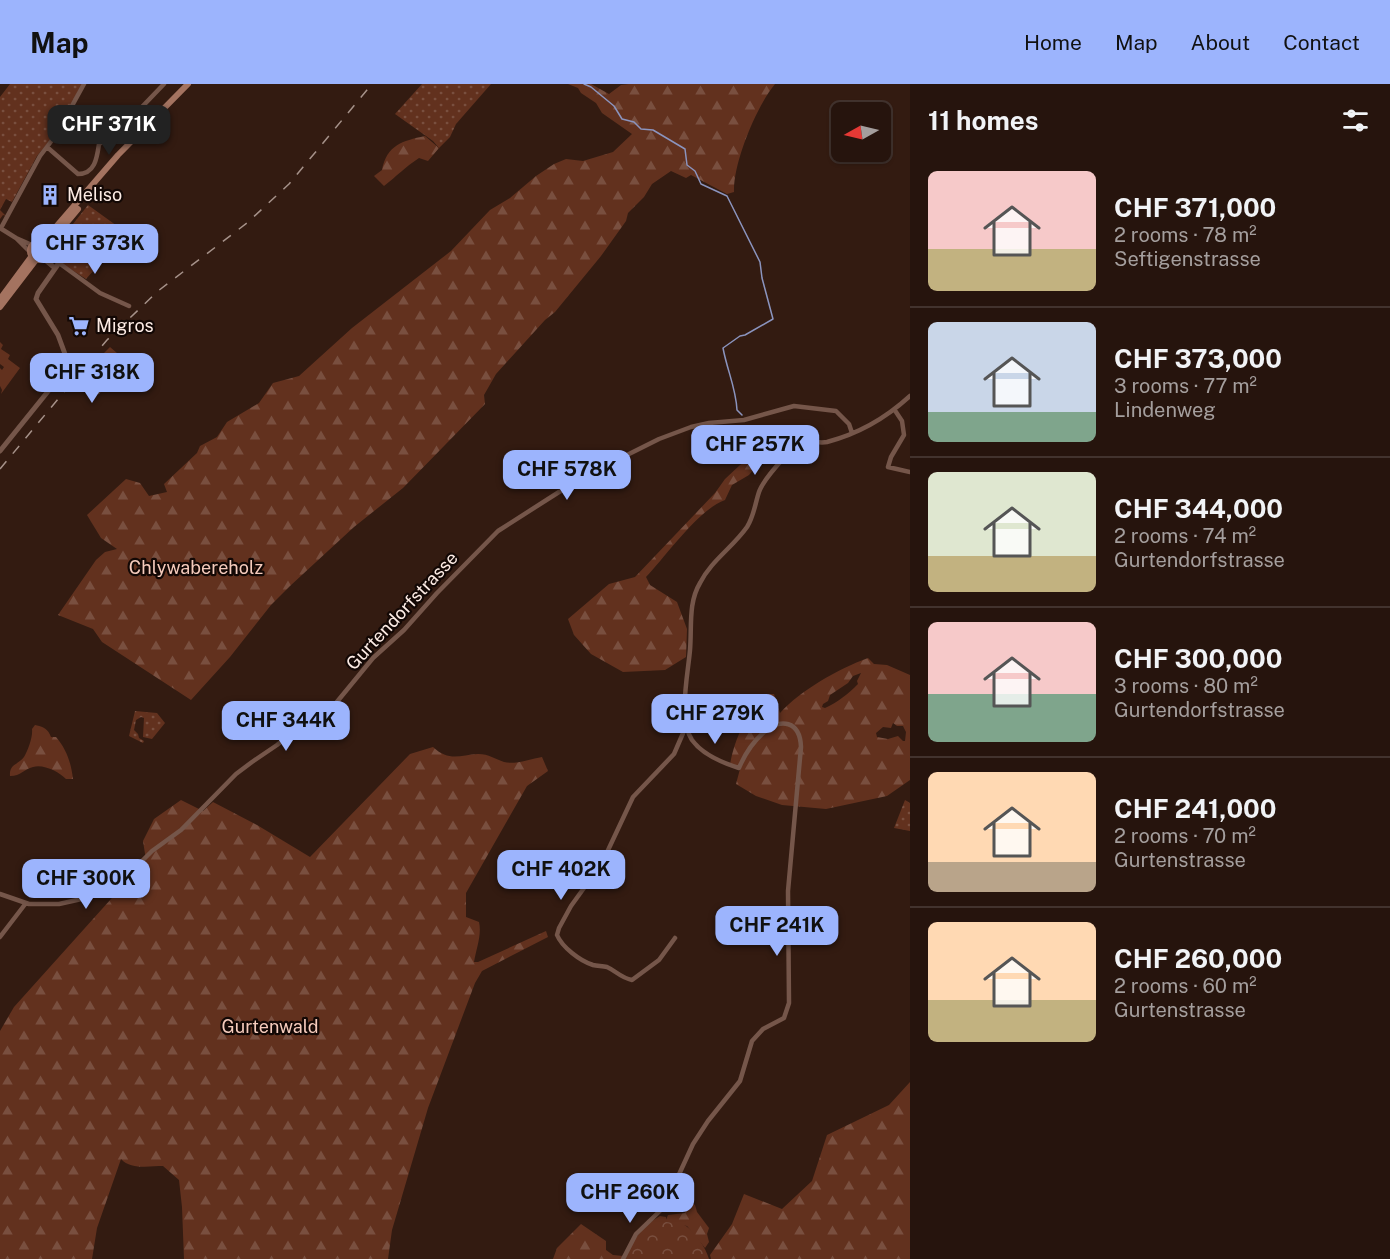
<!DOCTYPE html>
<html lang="en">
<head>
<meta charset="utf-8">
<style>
	body { margin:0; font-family:"Public Sans",sans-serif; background:#2e1d16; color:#f1f3f6; height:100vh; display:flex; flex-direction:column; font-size:22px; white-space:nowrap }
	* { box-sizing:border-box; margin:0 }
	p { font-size:20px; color:#a49e9d }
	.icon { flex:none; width:33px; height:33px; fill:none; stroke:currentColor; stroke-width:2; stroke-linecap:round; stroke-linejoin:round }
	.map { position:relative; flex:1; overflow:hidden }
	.sheet { display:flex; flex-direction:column; background:#26140d; width:480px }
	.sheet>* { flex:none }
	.needle { width:39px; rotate:262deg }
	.fabs { position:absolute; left:831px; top:18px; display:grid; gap:12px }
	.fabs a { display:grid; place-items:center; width:60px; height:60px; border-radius:9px; background:#26140d; box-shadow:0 2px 4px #0004,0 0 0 2px #42332e; font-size:30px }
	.price { position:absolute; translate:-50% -51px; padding:0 14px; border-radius:12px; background:#9cb4fd; color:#111; font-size:20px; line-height:39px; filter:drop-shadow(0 2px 3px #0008) }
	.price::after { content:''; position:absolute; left:50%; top:36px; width:18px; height:14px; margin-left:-9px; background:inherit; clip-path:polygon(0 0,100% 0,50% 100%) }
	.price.current { background:#222; color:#fff }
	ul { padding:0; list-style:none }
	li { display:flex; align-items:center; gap:18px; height:150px; padding:0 18px }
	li+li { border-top:2px solid #42332e }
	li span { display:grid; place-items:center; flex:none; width:168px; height:120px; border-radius:9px; color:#555 }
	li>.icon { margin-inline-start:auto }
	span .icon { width:72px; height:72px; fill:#fffc; stroke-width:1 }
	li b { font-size:26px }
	h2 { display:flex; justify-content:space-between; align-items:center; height:72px; padding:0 18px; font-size:26px }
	header { display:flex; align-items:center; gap:36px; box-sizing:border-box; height:84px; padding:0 30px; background:#9cb4fd; color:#111 }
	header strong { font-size:28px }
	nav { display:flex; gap:33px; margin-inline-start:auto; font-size:21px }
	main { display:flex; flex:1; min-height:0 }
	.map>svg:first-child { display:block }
	.grass { fill:url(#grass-dots) }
	.forest { fill:url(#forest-firs); fill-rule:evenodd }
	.park { fill:url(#park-crowns) }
	.garden { fill:#62311e }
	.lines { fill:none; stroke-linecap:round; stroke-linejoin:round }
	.stream { stroke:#8b94be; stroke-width:1.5 }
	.minor { stroke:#75564a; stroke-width:4.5 }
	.tertiary { stroke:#75564a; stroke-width:5 }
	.secondary { stroke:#a47360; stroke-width:6 }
	.rail { stroke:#a6928a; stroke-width:1.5; stroke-dasharray:10 10; stroke-linecap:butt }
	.labels { text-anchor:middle; stroke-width:4.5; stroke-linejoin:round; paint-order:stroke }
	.poi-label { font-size:18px; fill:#fdece5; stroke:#130805; text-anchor:start }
	.park-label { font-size:18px; fill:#f5cbbc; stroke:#130805 }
	.street-label { font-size:18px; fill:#fdece5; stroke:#130805 }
</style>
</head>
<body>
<header>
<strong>Map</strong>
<nav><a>Home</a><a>Map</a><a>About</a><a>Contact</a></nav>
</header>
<main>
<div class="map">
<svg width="910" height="1175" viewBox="0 0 910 1175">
	<defs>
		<pattern id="grass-dots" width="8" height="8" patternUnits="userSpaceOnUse" patternTransform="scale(1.5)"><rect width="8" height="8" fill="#62311e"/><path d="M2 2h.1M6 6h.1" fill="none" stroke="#794f3f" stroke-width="1.8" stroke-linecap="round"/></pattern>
		<pattern id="forest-firs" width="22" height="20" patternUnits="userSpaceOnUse" patternTransform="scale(1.5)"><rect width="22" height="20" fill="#62311e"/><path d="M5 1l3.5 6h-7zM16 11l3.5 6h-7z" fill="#794f3f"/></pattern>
		<pattern id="park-crowns" width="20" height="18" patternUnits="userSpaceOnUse" patternTransform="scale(1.5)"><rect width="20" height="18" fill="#62311e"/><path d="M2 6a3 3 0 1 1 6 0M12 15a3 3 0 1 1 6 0" fill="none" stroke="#794f3f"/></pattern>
	</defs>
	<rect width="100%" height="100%" fill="#331b11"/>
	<path class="grass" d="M10 0H82L54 51 37 72 12 118 6 115 0 126 6 132 3 131 0 135V13Z
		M422 0H491L456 40 450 53 439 64 433 57 395 30Z
		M88 121 131 152 118 170 102 177 86 195 58 177 54 164Z
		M135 627 157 629 165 639 152 655 143 653 144 634 141 633 136 636 134 646 138 650 139 654 144 657 143 659 129 652Z
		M905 716 910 719V747L894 744Z"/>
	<path class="forest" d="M568 0H591L609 10 621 1 629 0H775C756 23 733 79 734 108L727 110 691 91 686 94 671 87 652 100 644 113 628 129 626 137 601 172 555 228 545 236 496 290 484 311 485 320 403 404 354 443 290 502 271 521 230 573 191 616 102 558 93 545 58 531 96 476 105 468 117 465 101 454 87 431 126 395 140 399 149 412 167 408 164 400 197 369 200 362 217 353 227 338 259 319 273 299 299 292 352 244 451 167 490 126 510 114 536 92 554 80 566 75 583 77 613 68 632 50 602 29 596 19 581 9 578 4Z
		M425 52 439 64 428 77 419 74C405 83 397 92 384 102L374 92 382 86C387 61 402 57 425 52Z
		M799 352 789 355 775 371 759 379 749 391 732 401 725 416C698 426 667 471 646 493L650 501 677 518 687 545 686 573 665 586 623 588 591 570 574 551 568 535 609 500 635 493 715 409 725 395 740 381 785 353Z
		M868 574 874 580 887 581 910 591V696L887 712 826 725 782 721 756 712 736 700 740 685 730 681C734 656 747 628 765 610H774L780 629C801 606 838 585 868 574ZM861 589 857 597 858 600C848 610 838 618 825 624L822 623 823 620 828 617 830 611 848 599 853 592ZM893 639 897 642H903L906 648 905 657H903L898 652 888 655 877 653 876 649 883 643 891 644Z
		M35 641C44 643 48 645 51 653H56C67 666 71 679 73 695H66C59 688 44 680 33 683 24 685 21 692 10 692 9 680 18 681 24 673 28 666 33 653 32 645Z
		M433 663C449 678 460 671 478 670 489 670 495 675 504 678 514 681 531 675 542 673L548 687 527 702 466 809V833L479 838C482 851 476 865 474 878H478L546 847 548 853 482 887 475 899 428 1024 392 1146 388 1175H184L182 1123 179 1096 163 1082C150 1082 131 1086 121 1075L97 1144 92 1175H0V947L14 923 146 776 143 757 154 735 181 716 203 727 213 718 257 741 310 773 410 670Z
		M910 998V1175H711L710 1171 732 1140 744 1110 782 1125 812 1097 827 1051 889 1021Z
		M676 1113C680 1114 692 1119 695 1121L697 1128 709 1144 707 1150 709 1158 705 1164 687 1142 665 1138 668 1131 685 1129 684 1122 668 1120Z
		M581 1140 606 1157V1166L613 1171 623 1172 621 1175H553L557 1164Z"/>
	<path class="park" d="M660 1132 666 1133V1138C672 1139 680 1138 686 1142 695 1148 706 1164 709 1175H625C632 1157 642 1142 660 1132Z"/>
	<path class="garden" d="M0 258 3 261 1 265 10 271 8 275 20 284 1 310 2 306 0 302V284L2 286 4 283 0 280Z
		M110 263 117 269 94 296 85 288Z"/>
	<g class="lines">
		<path class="stream" d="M584 0 591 3 614 22 622 35 634 38 641 45 653 46 685 65 687 81 695 87 701 100 727 112 760 178 762 194 773 235 745 251 740 252 723 264C727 286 736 304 737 326L742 331"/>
		<path class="minor" d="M47 63 78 90C95 90 97 74 99 60L115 51 164 0
			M0 144 16 154 29 167
			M1 144 40 72 56 51 84 0
			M16 154 32 161
			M59 179 100 209 129 222
			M64 280 81 291 89 308H98L103 298
			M894 325 902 337 904 351 891 373 888 383 910 388
			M0 810 29 820H59L86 814 107 806 124 795 152 767 181 746 236 690 252 678 277 661 317 629 336 619 373 574 404 546 437 509 498 447 559 408 585 396 609 380 659 355 691 343 709 339 744 336 794 322 836 327 849 340 852 349
			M0 853 26 819
			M675 854 659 876 632 896C621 894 616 887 607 883 602 882 597 882 593 881 580 877 562 863 557 851L559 844 571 822 602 779 633 713 674 670 687 640
			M623 1175 636 1150 664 1123 693 1060 708 1037 740 997 752 957 763 945 784 934 789 919 788 807 801 663C800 637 781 633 763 649 753 658 744 672 739 684 723 679 702 670 692 656 678 635 688 590 690 566 692 543 688 519 700 499 711 477 733 463 747 443 754 432 755 420 759 408 763 396 789 366 800 360 807 355 818 360 827 358 858 350 886 334 910 312"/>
		<path class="tertiary" d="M44 175 55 184
			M0 367 58 295 65 278V270L58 251 36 215 38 209 59 179 47 171"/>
		<path class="secondary" d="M30 167a9 9 0 1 1 18 0a9 9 0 1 1-18 0Z
			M42 159 118 71 188 0
			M47 162 78 125
			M0 215 31 173
			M0 223 36 176"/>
		<path class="rail" d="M0 385 107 256 158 207 247 139 289 100 372 0"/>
	</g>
	<defs>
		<g id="building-bare" transform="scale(1.62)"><path d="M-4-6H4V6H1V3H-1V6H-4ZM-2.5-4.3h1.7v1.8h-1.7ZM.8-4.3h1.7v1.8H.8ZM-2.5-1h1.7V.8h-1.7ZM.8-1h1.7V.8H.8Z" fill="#9cb4fd" stroke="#130805" stroke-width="2.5" paint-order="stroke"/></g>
		<g id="supermarket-bare" transform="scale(1.62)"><path d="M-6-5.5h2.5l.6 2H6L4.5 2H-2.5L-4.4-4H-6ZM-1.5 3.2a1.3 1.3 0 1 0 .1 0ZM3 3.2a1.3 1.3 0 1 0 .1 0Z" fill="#9cb4fd" stroke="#130805" stroke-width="2.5" paint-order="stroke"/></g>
	</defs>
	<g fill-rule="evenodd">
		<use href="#building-bare" x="50" y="111"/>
		<use href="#supermarket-bare" x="79" y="242"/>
	</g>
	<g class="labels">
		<g class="poi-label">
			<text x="67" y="117">Meliso</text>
			<text x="96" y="248">Migros</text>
		</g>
		<g class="park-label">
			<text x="196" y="490">Chlywabereholz</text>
			<text x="270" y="949">Gurtenwald</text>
		</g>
		<g class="street-label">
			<text transform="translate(402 527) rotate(-47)" y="6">Gurtendorfstrasse</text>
		</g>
	</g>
</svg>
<div class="fabs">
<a><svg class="needle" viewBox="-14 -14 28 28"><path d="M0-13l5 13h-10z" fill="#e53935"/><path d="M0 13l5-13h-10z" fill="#a49e9d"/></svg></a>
</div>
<b class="price current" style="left:109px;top:72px">CHF 371K</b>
<b class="price" style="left:95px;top:191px">CHF 373K</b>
<b class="price" style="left:92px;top:320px">CHF 318K</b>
<b class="price" style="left:755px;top:392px">CHF 257K</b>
<b class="price" style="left:567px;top:417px">CHF 578K</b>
<b class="price" style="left:715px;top:661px">CHF 279K</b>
<b class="price" style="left:286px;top:668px">CHF 344K</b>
<b class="price" style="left:561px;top:817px">CHF 402K</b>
<b class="price" style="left:86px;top:826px">CHF 300K</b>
<b class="price" style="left:777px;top:873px">CHF 241K</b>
<b class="price" style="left:630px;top:1140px">CHF 260K</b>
</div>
<section class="sheet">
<h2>11 homes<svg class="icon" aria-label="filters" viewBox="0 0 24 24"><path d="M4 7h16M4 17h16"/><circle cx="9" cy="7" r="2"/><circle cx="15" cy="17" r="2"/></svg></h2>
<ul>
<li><span style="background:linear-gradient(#f6c9c9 65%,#c2b280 0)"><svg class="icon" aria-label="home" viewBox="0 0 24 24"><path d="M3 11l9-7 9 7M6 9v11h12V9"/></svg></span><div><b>CHF 371,000</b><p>2 rooms · 78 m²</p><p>Seftigenstrasse</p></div></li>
<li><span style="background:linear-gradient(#c9d6e8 75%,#7fa58c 0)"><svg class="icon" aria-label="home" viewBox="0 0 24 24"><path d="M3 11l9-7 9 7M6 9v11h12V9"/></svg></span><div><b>CHF 373,000</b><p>3 rooms · 77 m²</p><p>Lindenweg</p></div></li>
<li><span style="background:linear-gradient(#dfe7d0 70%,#c2b280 0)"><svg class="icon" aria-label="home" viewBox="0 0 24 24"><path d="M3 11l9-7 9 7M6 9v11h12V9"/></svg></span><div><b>CHF 344,000</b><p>2 rooms · 74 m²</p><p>Gurtendorfstrasse</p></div></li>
<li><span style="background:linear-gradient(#f6c9c9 60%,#7fa58c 0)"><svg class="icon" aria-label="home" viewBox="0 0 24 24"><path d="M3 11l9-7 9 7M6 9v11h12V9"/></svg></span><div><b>CHF 300,000</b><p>3 rooms · 80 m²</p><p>Gurtendorfstrasse</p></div></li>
<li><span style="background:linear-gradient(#ffd9b3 75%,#b9a48a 0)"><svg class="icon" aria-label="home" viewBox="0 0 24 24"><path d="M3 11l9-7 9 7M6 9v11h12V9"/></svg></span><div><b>CHF 241,000</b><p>2 rooms · 70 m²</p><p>Gurtenstrasse</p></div></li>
<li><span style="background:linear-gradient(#ffd9b3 65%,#c2b280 0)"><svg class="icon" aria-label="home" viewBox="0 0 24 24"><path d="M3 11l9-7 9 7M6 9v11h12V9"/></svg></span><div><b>CHF 260,000</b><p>2 rooms · 60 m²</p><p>Gurtenstrasse</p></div></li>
</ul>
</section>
</main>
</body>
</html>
